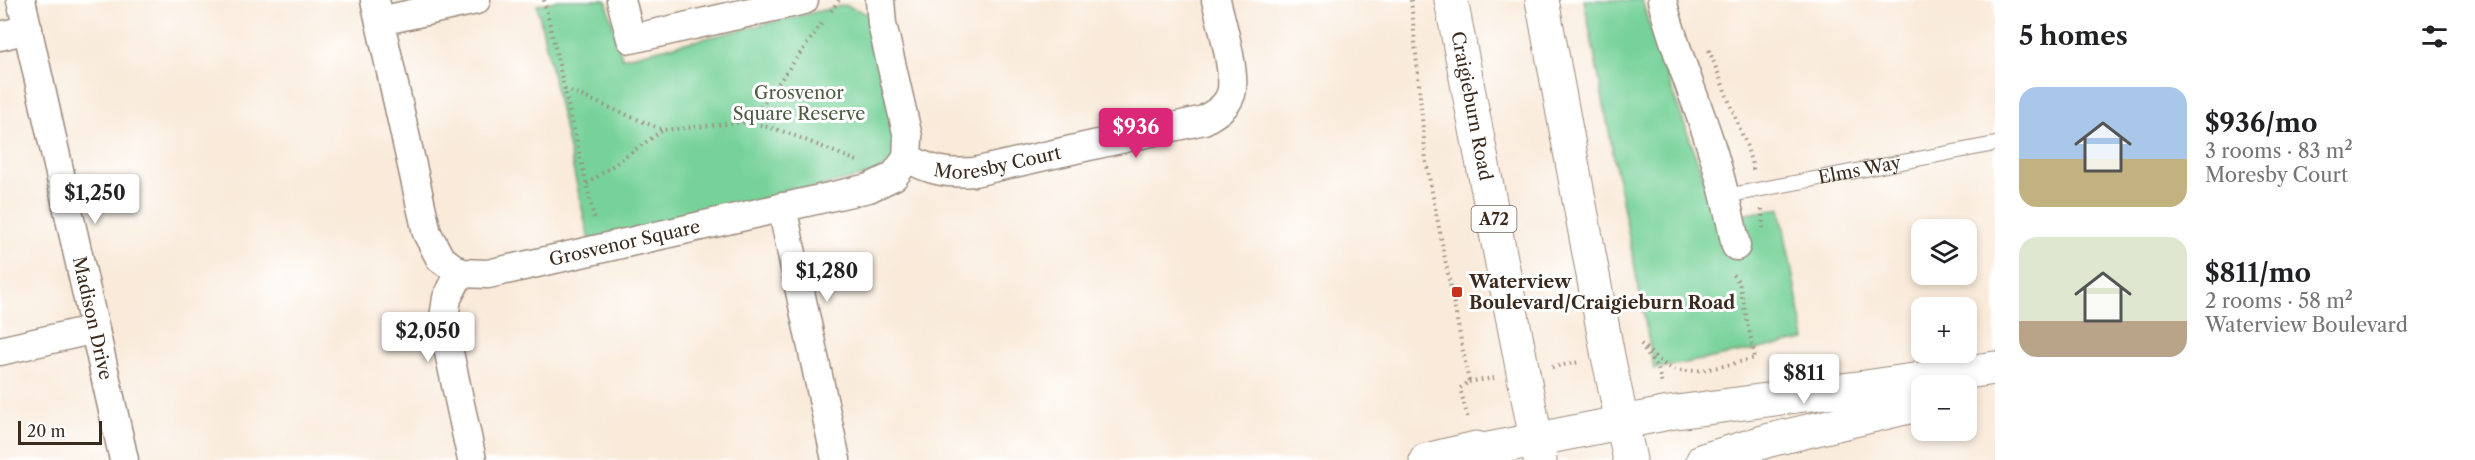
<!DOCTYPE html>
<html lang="en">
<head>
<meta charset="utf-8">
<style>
	body { margin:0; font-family:"Libre Caslon Text",serif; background:#f6f6f6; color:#202124; height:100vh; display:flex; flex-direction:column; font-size:22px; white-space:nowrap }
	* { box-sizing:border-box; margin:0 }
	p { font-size:20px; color:#757577 }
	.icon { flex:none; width:33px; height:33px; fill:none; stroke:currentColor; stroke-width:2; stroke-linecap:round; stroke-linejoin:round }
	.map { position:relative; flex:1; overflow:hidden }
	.details { display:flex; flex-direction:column; background:#fff; width:480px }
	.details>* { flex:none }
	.controls { position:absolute; left:1911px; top:219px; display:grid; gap:12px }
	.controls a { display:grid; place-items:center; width:66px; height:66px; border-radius:12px; background:#fff; box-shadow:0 3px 9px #0003; font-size:30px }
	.scale { position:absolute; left:18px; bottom:15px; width:84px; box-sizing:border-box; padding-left:6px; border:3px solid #3b2a1e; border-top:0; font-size:16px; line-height:21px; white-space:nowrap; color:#3b2a1e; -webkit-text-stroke:4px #fff; paint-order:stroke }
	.price { position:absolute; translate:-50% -51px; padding:0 14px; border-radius:6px; background:#fff; color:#222; font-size:20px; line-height:39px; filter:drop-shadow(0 2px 3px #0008) }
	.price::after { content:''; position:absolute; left:50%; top:36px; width:18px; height:14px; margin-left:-9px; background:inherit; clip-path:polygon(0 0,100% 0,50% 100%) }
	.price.on { background:#db2777; color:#fff }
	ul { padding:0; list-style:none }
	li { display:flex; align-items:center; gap:18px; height:150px; padding:0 24px }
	li span { display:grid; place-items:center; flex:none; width:168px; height:120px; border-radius:18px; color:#555 }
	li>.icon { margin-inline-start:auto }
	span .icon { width:72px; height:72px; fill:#fffc; stroke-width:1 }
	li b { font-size:26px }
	h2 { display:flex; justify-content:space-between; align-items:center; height:72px; padding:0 24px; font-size:26px }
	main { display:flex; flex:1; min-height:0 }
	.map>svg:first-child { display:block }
	.green { fill:#77d299; stroke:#597e5c; stroke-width:1.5 }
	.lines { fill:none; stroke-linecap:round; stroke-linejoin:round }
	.lane-casing { stroke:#9a8a7c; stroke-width:16 }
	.street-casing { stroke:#9a8a7c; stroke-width:31 }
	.secondary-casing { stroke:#9a8a7c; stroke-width:35 }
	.primary-casing { stroke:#9a8a7c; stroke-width:35 }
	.path { stroke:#9a8a7c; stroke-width:4; stroke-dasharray:1.5 4.5; stroke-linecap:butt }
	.lane { stroke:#fff; stroke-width:14 }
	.street { stroke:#fff; stroke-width:28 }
	.secondary { stroke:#fff; stroke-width:33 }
	.primary { stroke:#fff; stroke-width:33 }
	.poi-dot { fill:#c8321e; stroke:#fff; stroke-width:2 }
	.labels { text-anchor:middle; stroke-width:6; stroke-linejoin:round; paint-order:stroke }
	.shield { fill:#fff; stroke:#766a62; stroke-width:1.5 }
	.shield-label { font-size:16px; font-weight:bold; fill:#3b2a1e }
	.park-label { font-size:18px; fill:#4d5c43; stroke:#fff }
	.street-label { font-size:18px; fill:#3b2a1e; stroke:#fff }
	.poi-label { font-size:18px; font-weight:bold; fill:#3b2a1e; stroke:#fff; text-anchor:start }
</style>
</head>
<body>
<main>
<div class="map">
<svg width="1995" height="460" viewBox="0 0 1995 460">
	<rect width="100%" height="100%" fill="#fff"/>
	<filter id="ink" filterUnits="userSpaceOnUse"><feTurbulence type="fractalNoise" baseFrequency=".0167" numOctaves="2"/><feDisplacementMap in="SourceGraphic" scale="12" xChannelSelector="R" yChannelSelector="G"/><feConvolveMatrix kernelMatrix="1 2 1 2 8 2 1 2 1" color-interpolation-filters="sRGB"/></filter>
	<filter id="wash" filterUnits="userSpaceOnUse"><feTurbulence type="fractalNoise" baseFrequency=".008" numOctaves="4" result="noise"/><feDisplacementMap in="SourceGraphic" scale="24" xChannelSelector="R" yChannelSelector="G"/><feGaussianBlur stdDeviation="1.35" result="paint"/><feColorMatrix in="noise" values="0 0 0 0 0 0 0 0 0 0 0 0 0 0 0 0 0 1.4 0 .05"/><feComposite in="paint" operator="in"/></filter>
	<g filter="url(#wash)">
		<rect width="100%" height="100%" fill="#f9ead9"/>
		<path class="green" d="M559 0H606L622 58 845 5 868 14 899 153 877 173 589 240 537 5Z
			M1584 0H1642C1659 66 1689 128 1708 194L1741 215 1780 208 1805 340 1654 369Z"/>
	</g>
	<g filter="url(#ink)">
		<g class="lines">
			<g class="lane-casing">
				<g id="lane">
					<path id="s1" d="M1726 196 1995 144"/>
				</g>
			</g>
			<g class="street-casing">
				<g id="street">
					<path id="s2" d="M21 0 124 460"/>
					<path id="s3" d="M375 0 427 233 440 258 460 273 488 274 869 188 894 176 907 158 908 137 882 24 880 0"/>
					<path d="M621 0 631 39 804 0"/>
					<path d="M1662 0C1673 45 1691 87 1706 131 1719 169 1728 207 1736 246"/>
					<path d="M380 21 476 0"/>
					<path d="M0 36 28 29"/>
					<path id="s4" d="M907 158C932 171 946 174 974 172L1204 120C1215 113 1226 108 1231 94 1237 75 1221 21 1216 0"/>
					<path d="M782 207 836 460"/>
					<path d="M460 273 447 298 443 324 472 460"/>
					<path d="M0 351 95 329"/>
				</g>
			</g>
			<g class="secondary-casing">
				<path id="secondary" d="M1426 460 1476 448 1484 450 1669 413 1865 387 1995 368
					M1703 460 1770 440 1922 404"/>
			</g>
			<g class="primary-casing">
				<g id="primary">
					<path id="s5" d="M1451 0 1540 460"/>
					<path d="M1542 0 1608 356 1630 460"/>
				</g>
			</g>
			<path class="path" d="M544 0 595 221
				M1411 0 1426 161 1469 382 1460 388 1468 419
				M831 11 839 0
				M1709 50 1747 147 1754 172
				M565 89 663 130 750 122 788 133 857 161
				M750 122 823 22
				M587 184 663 130
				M1762 209 1763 228
				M1641 344C1650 351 1660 363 1671 368 1690 377 1734 363 1755 358L1739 282 1731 273
				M1644 350 1658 369 1662 385
				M1552 367 1580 362
				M1469 382 1494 378"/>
			<use href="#lane" class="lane"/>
			<use href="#street" class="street"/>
			<use href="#secondary" class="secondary"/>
			<use href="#primary" class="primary"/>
		</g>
	</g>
	<rect class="poi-dot" x="1451" y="286" width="12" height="12" rx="3"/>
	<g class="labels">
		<rect class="shield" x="1471.5" y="206" width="45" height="26" rx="4.5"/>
		<g class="shield-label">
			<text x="1494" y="225">A72</text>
		</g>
		<g class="park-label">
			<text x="799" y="99">Grosvenor<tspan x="799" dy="21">Square Reserve</tspan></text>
		</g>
		<g class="street-label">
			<text dy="6" stroke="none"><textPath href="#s5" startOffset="108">Craigieburn Road</textPath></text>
			<text dy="6" stroke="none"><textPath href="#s4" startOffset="94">Moresby Court</textPath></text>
			<text dy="6" stroke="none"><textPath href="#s1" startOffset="136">Elms Way</textPath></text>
			<text dy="6" stroke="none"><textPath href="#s3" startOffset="460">Grosvenor Square</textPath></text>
			<text dy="6" stroke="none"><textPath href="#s2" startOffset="326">Madison Drive</textPath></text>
		</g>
		<g class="poi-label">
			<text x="1469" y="288">Waterview<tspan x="1469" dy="21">Boulevard/Craigieburn Road</tspan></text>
		</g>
	</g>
</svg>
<div class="controls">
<a><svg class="icon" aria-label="layers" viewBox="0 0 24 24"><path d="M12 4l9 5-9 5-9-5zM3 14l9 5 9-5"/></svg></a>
<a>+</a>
<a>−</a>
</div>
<div class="scale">20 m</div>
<b class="price on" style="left:1136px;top:159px">$936</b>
<b class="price" style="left:95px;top:225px">$1,250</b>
<b class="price" style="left:827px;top:303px">$1,280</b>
<b class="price" style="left:428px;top:363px">$2,050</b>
<b class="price" style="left:1804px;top:405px">$811</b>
</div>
<section class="details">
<h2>5 homes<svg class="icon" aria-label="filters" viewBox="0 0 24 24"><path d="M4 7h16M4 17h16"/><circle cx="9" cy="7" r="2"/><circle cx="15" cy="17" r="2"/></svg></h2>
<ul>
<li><span style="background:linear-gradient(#a9c7e8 60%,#c2b280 0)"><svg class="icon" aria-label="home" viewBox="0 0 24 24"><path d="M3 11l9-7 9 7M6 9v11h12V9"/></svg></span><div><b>$936/mo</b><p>3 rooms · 83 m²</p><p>Moresby Court</p></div></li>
<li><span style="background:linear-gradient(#dfe7d0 70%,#b9a48a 0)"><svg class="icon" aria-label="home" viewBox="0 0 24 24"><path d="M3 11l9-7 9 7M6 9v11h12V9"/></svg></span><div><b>$811/mo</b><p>2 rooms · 58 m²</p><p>Waterview Boulevard</p></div></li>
</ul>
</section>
</main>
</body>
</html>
